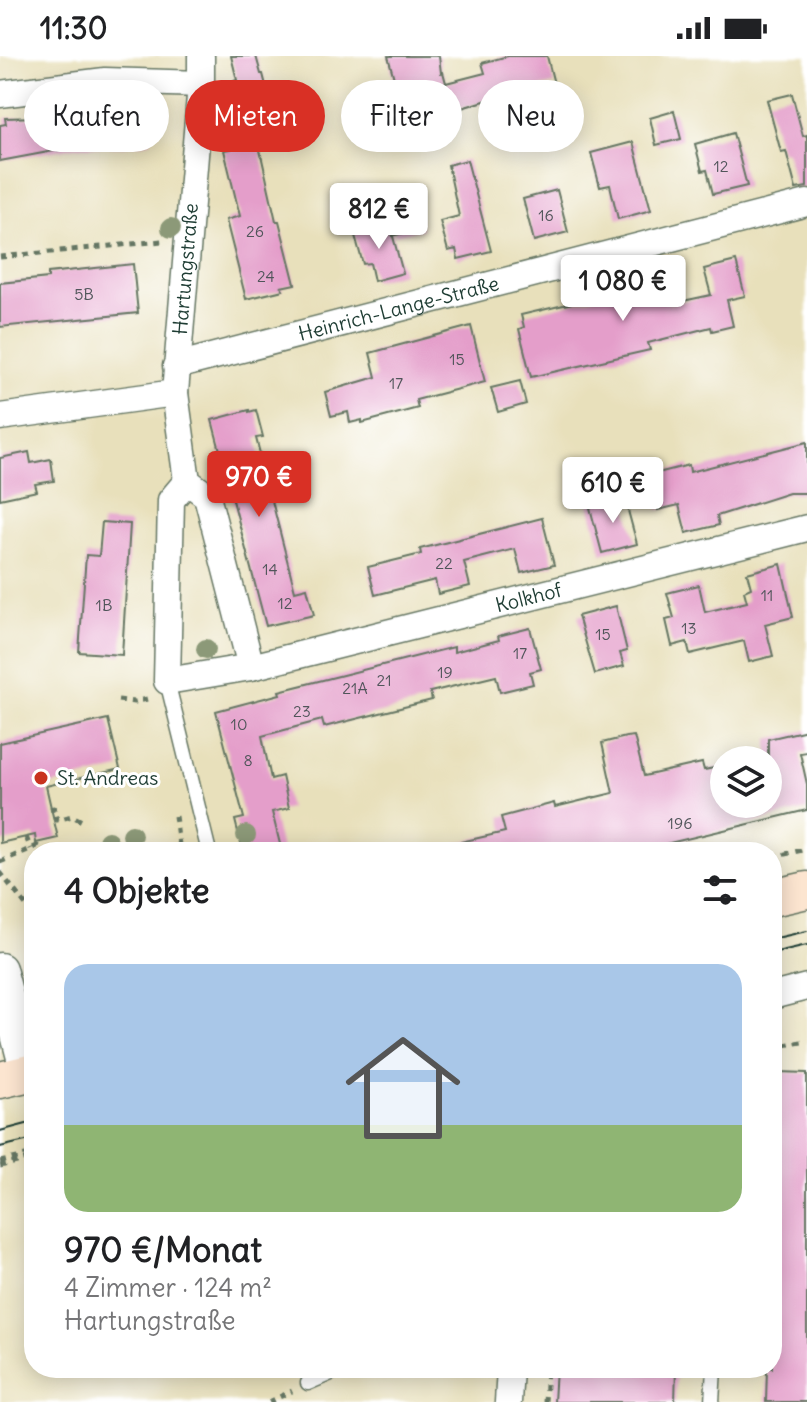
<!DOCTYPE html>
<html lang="de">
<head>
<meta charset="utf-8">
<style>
	body { margin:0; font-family:Delius,sans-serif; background:#f2f2f2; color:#202124; height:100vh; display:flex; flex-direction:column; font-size:30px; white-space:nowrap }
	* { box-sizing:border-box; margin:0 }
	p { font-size:26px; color:#757577 }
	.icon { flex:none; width:44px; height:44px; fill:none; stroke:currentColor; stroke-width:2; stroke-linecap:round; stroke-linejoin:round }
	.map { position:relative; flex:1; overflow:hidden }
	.sheet { position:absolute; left:24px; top:786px; width:758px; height:536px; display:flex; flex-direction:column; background:#fff; border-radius:32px; box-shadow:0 4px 20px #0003 }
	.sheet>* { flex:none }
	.guide { position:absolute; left:24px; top:24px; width:760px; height:72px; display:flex; gap:16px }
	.fabs { position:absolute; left:710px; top:690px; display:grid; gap:16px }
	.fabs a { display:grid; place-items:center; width:72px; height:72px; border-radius:50%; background:#fff; box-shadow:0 4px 20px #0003; font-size:40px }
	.price { position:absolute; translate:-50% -68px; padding:0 18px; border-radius:8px; background:#fff; color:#222; font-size:26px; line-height:52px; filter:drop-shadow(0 2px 4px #0008) }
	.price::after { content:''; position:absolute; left:50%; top:48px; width:24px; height:18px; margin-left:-12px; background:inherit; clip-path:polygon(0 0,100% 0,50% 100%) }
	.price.active { background:#d93025; color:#fff }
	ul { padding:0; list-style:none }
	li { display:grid; align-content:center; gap:16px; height:424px; padding:0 40px }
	li span { display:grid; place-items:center; height:248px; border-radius:24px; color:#555 }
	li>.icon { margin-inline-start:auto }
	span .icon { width:144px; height:144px; fill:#fffc; stroke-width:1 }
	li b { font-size:34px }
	h2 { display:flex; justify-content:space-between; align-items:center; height:96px; padding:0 40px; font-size:34px }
	.tag { padding:0 28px; border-radius:36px; background:#fff; box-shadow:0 4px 20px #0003; font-size:28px; line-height:72px }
	.tag.active { background:#d93025; color:#fff }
	.status { display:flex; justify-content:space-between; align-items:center; height:56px; padding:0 40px; background:#fff; direction:ltr }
	.status svg { height:22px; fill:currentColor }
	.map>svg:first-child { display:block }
	.building { fill:#e49eca }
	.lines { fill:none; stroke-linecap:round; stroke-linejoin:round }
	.service-casing { stroke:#657663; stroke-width:17 }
	.minor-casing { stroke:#657663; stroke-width:29 }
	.tertiary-casing { stroke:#657663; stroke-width:35 }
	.secondary-casing { stroke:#657663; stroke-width:39 }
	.path { stroke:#657663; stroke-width:5; stroke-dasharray:6 6; stroke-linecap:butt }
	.service { stroke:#fff; stroke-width:14 }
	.minor { stroke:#fff; stroke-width:26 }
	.tertiary { stroke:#fff; stroke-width:32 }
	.secondary { stroke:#fce5d0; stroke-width:36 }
	.tram { stroke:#1f3d34; stroke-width:2 }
	.tree { fill:#8c9978 }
	.poi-dot { fill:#c8321e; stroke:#fff; stroke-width:3 }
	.labels { text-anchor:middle; stroke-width:6; stroke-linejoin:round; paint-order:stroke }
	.number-label { font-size:16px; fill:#50555a }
	.street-label { font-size:20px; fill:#1f3d34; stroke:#fff }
	.poi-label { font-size:20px; fill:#1f3d34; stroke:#fff; text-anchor:start }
</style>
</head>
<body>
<div class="status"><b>11:30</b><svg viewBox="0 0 49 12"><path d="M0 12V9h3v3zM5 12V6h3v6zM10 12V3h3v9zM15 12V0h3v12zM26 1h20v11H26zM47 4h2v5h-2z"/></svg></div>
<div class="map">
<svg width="807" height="1346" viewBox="0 0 807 1346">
	<rect width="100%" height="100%" fill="#fff"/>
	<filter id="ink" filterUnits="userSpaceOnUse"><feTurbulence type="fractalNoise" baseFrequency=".0125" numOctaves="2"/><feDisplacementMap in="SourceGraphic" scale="16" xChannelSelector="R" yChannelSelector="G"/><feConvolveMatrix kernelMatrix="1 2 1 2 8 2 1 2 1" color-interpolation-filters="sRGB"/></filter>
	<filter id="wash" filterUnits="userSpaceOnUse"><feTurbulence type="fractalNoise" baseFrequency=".006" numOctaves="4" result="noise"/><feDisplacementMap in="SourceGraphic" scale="32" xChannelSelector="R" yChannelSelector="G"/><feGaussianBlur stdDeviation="1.8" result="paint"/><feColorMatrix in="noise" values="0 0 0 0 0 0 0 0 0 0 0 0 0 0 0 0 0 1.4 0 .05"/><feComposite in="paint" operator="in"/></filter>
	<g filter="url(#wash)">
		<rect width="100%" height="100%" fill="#e8e0bb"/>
		<g id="blocks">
			<path class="building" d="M231 0H256L261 18H263L278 76 257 81 276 165H279L295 228 281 231 283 234 246 243 226 164 240 160 224 94 230 93 221 60 232 57 225 28 237 24Z
				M388 0H439L441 17 443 16 446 27 485 17 482 7 508 0H547L554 28 491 43 416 66 422 89 395 72 390 52 401 49Z
				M792 38 803 80 807 79V131L796 133 786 95 781 96 767 44Z
				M148 51 151 86 118 91H75L0 105V69L6 68 5 62 72 60Z
				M674 55 681 83 656 89 650 62Z
				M733 77 747 130 713 138 707 114 702 115 695 88Z
				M633 86 651 154 618 163 610 129 600 131 591 97Z
				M467 104 491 195 458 203 456 193 448 195 440 165 459 160 448 109Z
				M557 134 568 176 534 185 523 143Z
				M416 148 422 173 395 179 388 157Z
				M389 166 403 217 374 225 370 207 363 208 354 176Z
				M736 205 745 240 727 244 733 270 712 275 711 271 648 287 650 294 531 321 519 273 524 271 521 259 619 236 618 234 652 225 656 243 667 240 669 248 711 239 704 213Z
				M133 208 138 257 0 271V227L48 222V217Z
				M471 270 485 326 416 344 418 352 362 367V364L350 367 348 356 331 360 325 336 376 321 370 297Z
				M520 325 526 348 498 356 491 332Z
				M249 354V356L256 354 263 381 256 382 295 535 307 532 314 559 266 570 212 364Z
				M807 386V437H789L717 460 719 469 686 477 679 449 658 454 650 419 689 409 690 416Z
				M29 396 31 407 51 403 54 425 35 428 37 435 0 443V402Z
				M614 441 616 450 626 447 637 488 602 497 589 448Z
				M542 462 554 509 521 517 515 493 464 506 470 530 438 538 435 524 375 539 368 511 421 498 420 493Z
				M102 466 130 468 122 599 79 596 86 499 99 500Z
				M781 508 793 561 765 568 773 600 749 606 744 585 690 598 687 586 672 590 666 564 674 562 667 537 699 529 705 556 747 546 744 535 751 532 747 517Z
				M616 550 627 595 620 597 624 610 595 618 578 560Z
				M530 572 541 613 530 616 533 628 500 636 496 620 430 636 432 644 324 671 322 664 262 680 271 723 282 720 289 752 272 756 282 796H243L235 764 244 762 216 655 280 638 279 635 454 591V596L499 584 498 580Z
				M108 663 120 713 46 730 58 782 36 787 35 779 0 787V687Z
				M807 674V696L800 697 807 728V754L632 796H457L456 787 505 776 501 761 554 747 555 751 613 737 602 687 626 681 634 680 644 720 702 707 704 714 719 711 724 748H768V683Z
				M779 1016 807 1017V1346H766L767 1312H772V1188Z
				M556 1312H676L675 1346H554Z"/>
		</g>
	</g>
	<g filter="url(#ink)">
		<use href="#blocks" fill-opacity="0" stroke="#657663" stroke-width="2"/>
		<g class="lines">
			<g class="service-casing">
				<path id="service" d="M167 625 209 796
					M308 1327 338 1314 352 1312
					M712 1346 714 1312"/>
			</g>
			<g class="minor-casing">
				<g id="minor">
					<path d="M0 38 105 25 201 28"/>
					<path id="s1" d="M176 310 807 147"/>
					<path d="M0 361 175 337"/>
					<path id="s2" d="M187 425 171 444 167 625 251 611 207 440 187 425 175 337 201 28V0"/>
					<path id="s3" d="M251 611 807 472"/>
					<path d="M772 940 807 931"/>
					<path d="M508 1346 510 1312"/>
				</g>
			</g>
			<g class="tertiary-casing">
				<path id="tertiary" d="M0 913 27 1017"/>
			</g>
			<g class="secondary-casing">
				<path id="secondary" d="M772 842 807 834
					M0 1024 34 1016"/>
			</g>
			<path class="path" d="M0 201 162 185
				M118 644 135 646 147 643
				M50 753 54 752 57 764 72 760 86 767
				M175 760 180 796
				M26 781 31 793
				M772 801 807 793
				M0 806 37 790 41 792
				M0 816 34 860
				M772 991 807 985
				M0 1106 34 1098
				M0 1110 34 1102
				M269 1346 292 1335
				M545 1346 547 1312"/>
			<use href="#service" class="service"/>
			<use href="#minor" class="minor"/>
			<use href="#tertiary" class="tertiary"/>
			<use href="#secondary" class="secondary"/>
			<path class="tram" d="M772 883 807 875
				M772 897 807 889
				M0 1075 34 1066
				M0 1091 34 1083"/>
		</g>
		<g class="tree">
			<circle cx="171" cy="172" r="10"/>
			<circle cx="206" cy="593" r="10"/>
			<circle cx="132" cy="779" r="10"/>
			<circle cx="246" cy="779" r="10"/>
			<circle cx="108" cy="785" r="10"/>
		</g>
	</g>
	<circle class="poi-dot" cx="41" cy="722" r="8"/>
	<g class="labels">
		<g class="number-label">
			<text x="721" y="116">12</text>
			<text x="546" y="165">16</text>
			<text x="255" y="181">26</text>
			<text x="266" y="226">24</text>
			<text x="84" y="244">5B</text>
			<text x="457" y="309">15</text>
			<text x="396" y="333">17</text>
			<text x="444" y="513">22</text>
			<text x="270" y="519">14</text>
			<text x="767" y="545">11</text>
			<text x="285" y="553">12</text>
			<text x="104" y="555">1B</text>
			<text x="689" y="578">13</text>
			<text x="603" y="584">15</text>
			<text x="520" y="603">17</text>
			<text x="445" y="622">19</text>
			<text x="384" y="630">21</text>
			<text x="355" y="638">21A</text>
			<text x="302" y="661">23</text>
			<text x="239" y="674">10</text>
			<text x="248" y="710">8</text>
			<text x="680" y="773">196</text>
		</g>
		<g class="street-label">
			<text dy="7" stroke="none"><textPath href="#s2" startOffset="706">Hartungstraße</textPath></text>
			<text dy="7" stroke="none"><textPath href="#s1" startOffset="230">Heinrich-Lange-Straße</textPath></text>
			<text dy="7" stroke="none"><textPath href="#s3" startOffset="286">Kolkhof</textPath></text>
		</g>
		<g class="poi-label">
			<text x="57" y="729">St. Andreas</text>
		</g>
	</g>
</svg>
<div class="fabs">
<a><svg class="icon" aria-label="layers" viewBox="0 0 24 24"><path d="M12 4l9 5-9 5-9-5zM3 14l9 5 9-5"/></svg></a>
</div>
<b class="price" style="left:379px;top:195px">812 €</b>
<b class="price" style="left:623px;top:267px">1 080 €</b>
<b class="price active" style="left:259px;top:463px">970 €</b>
<b class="price" style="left:613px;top:469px">610 €</b>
<div class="guide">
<a class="tag">Kaufen</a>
<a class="tag active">Mieten</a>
<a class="tag">Filter</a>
<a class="tag">Neu</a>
</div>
<section class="sheet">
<h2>4 Objekte<svg class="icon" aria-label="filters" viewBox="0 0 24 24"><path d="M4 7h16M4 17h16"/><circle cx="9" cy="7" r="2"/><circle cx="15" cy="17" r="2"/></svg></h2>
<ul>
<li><span style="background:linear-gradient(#a9c7e8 65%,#8fb573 0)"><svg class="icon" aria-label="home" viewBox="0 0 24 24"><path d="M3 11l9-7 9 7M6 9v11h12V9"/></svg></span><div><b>970 €/Monat</b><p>4 Zimmer · 124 m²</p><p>Hartungstraße</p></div></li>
</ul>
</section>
</div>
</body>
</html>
